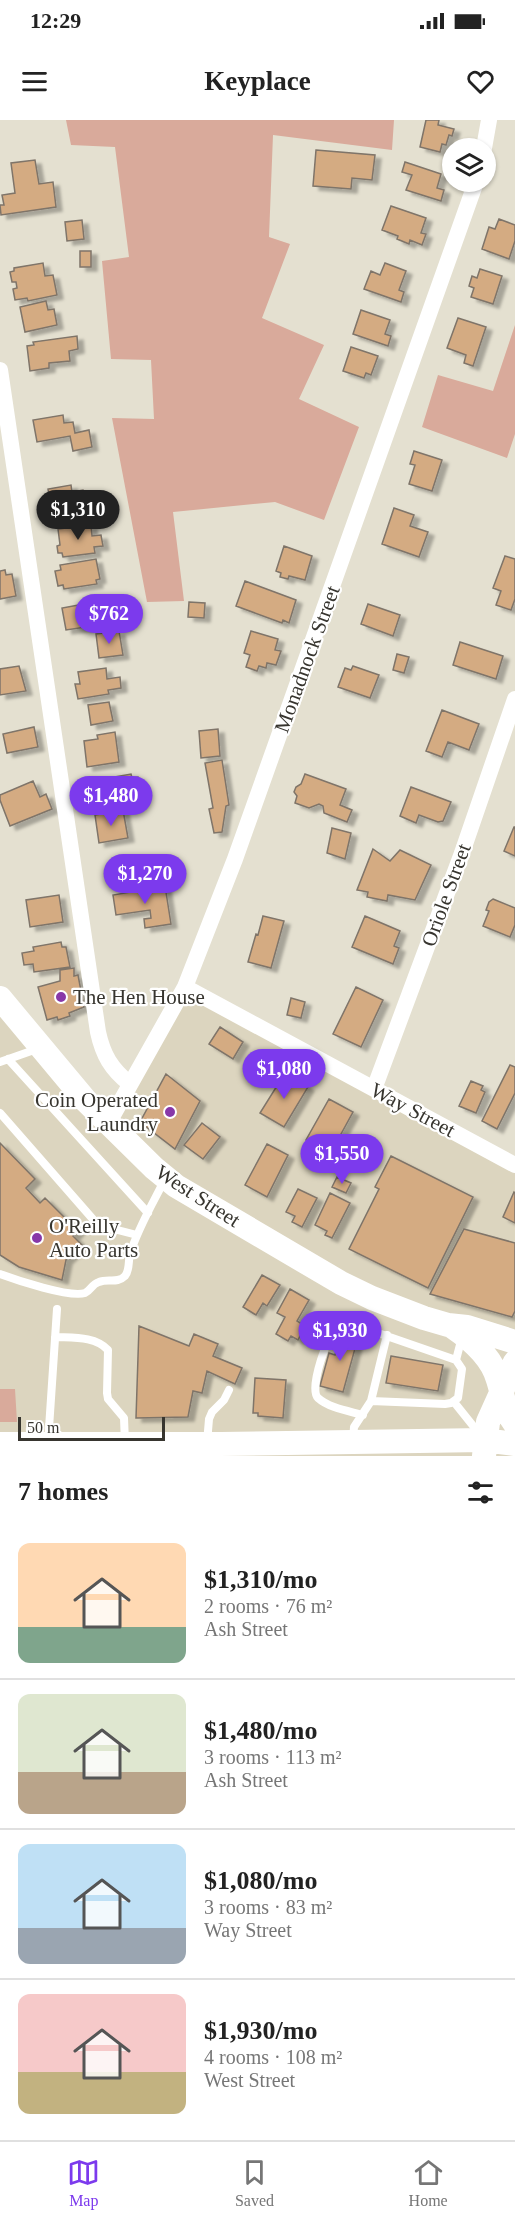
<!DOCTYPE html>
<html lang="en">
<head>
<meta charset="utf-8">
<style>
	body { margin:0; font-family:"Times New Roman",serif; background:#f2f2f2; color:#222; height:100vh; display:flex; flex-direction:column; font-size:22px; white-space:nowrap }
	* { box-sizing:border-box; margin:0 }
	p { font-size:20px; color:#767676 }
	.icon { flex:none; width:33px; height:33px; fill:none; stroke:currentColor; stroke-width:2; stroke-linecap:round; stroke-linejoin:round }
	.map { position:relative; height:1336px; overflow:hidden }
	.panel { display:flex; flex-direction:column; background:#fff; flex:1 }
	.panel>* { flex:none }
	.controls { position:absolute; left:442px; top:18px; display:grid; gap:12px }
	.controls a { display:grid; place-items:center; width:54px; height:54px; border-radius:50%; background:#fff; box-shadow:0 2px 4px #0004; font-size:30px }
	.scale { position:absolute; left:18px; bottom:15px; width:147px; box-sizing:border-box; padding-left:6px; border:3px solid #37352f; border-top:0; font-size:16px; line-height:21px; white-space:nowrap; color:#37352f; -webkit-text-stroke:4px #fff; paint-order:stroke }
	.price { position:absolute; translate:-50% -51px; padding:0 14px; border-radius:21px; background:#7c3aed; color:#fff; font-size:20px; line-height:39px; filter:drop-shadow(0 2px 3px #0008) }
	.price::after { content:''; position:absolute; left:50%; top:36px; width:18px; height:14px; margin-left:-9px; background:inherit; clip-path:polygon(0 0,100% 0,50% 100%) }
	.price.on { background:#222; color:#fff }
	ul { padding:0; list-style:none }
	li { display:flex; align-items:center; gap:18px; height:150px; padding:0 18px }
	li+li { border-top:2px solid #e0e0e0 }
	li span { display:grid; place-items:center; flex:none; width:168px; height:120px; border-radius:12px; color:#555 }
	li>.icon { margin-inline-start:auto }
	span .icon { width:72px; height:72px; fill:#fffc; stroke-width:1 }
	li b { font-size:26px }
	h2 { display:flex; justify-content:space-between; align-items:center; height:72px; padding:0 18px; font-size:26px }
	.status { display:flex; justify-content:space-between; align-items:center; height:42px; padding:0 30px; background:#fff; direction:ltr }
	.status svg { height:16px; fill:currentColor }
	header { display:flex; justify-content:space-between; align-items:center; height:78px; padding:0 18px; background:#fff; font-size:27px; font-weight:700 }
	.tabs { display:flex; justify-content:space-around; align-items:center; height:84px; border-top:2px solid #e0e0e0; background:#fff; font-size:16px; color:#767676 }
	.tabs a { display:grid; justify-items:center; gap:3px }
	.tabs .on { color:#7c3aed }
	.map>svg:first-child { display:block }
	.built { fill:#dcd5bf }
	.green { fill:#d9aa9b }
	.building { fill:#d4ab82; stroke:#7f7469; stroke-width:1.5; filter:url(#shadow) }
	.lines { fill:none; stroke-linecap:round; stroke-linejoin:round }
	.lane { stroke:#fff; stroke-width:8 }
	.street { stroke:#fff; stroke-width:16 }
	.secondary { stroke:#fff; stroke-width:24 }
	.poi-dot { fill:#8838a8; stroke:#fff; stroke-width:2 }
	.labels { text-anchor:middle; stroke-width:4.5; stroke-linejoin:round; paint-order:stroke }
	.street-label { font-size:21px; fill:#37352f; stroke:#fff }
	.poi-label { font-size:21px; fill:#37352f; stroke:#fff; text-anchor:start }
</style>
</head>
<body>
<div class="status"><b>12:29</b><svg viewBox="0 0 49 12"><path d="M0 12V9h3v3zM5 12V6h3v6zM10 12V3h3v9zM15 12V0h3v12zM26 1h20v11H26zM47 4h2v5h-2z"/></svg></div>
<header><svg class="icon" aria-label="menu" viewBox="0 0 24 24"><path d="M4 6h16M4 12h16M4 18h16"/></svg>Keyplace<svg class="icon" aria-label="heart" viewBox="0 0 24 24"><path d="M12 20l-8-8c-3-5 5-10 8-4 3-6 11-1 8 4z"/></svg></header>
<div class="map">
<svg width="515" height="1336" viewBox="0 0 515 1336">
	<defs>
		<filter id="shadow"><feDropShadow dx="6" dy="4" stdDeviation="1.5" flood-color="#0004"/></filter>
	</defs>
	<rect width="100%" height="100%" fill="#e4e0d0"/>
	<path class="built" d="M185 867 515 1045V1336H0V878L107 1004Z"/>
	<path class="green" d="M66 0H394L392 30 273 15 269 117 290 124 262 198 324 225 299 279 359 307 324 400 275 382 173 392 184 481 147 482 112 298 154 299 151 240 111 239 102 141 129 137 115 27 71 25Z
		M515 205V314L507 338 422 307 438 255 493 271Z
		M0 1269H15L17 1302H0Z"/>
	<path class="building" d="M426 0H439L438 5 454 9 452 16 449 15 446 25 442 24 440 32 420 27Z
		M316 30 375 35 372 60 352 58 351 69 313 66Z
		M35 40 39 64 53 62 56 87 1 95 0 85H4L2 75 15 73 11 43Z
		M405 42 441 54 437 68 444 70 441 81 406 70 412 55 402 52Z
		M391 86 426 98 421 113 426 114 422 125 410 120 409 124 397 119 398 116 382 110Z
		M499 99 515 105V121L509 139 482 129 489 107 495 109Z
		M82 100 84 119 67 121 65 102Z
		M80 131H91V147H80Z
		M43 143 45 156 53 155 57 175 28 181 27 178 15 180 13 169 17 168 16 162H12L10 152 14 151V148Z
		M385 143 406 151 399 170 404 172 401 182 364 169 371 151 380 155Z
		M480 149 502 156 493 184 471 177 474 168 469 166 472 156 477 158Z
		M46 181 48 190 54 189 57 205 25 212 20 187Z
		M361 190 390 200 385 214 391 216 388 226 353 214Z
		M458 198 486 207 473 246 464 243 466 235 447 228Z
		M77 216 78 229 69 231 70 241 49 243V248L30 251 27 226 34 225 33 222Z
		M351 227 378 236 371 255 366 253 364 258 343 251Z
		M63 295 64 303 73 302 75 313 89 310 92 327 73 331 70 316 37 322 33 300Z
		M414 331 442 340 432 371 409 364 415 345 410 344Z
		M71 365 72 372 83 370 86 387 46 394 45 382 50 381 48 369Z
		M394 388 414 395 410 406 428 412 419 437 382 424Z
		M91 405 92 416 101 415 103 426 94 427 95 433 63 437 62 433H58L57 426 60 425 58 409Z
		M284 426 312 436 305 460 289 456 288 459 280 457 281 453 276 451Z
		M505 436 515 439V479L511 490 496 485 501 471 493 468Z
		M96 439 100 459 96 460 97 464 64 469 63 465 58 466 55 451 61 450 60 445Z
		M5 450 6 455 12 454 16 476 0 479V451Z
		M245 461 296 480 289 503 283 500 282 503 236 486Z
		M95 482 96 489 103 488 106 504 66 510 62 488Z
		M189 482 205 483 204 498 188 497Z
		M368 484 400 495 393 516 361 504Z
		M119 511 123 535 99 538 96 514Z
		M251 511 278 519 275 530 281 531 276 545 267 543 266 548 259 546 257 551 246 547 250 535 244 533Z
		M460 522 503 536 496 559 453 545Z
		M397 534 409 537 404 553 393 550Z
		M19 546 26 571 0 575V549Z
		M353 546 379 555 370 578 338 567 345 548 351 550Z
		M106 548 107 559 120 557 121 568 108 570 109 574 78 579 75 564H80L78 552Z
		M109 582 113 601 91 605 88 585Z
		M442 590 479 604 469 630 448 622 442 637 426 631Z
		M34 607 38 627 7 633 3 614Z
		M218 609 220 636 201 638 199 611Z
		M115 612 119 642 87 647 84 621 98 619 97 615Z
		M222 640 229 685 226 686 222 712 214 713 209 689 213 688 205 643Z
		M131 654 132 658 138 657 141 676 94 684 91 661Z
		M305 654 346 669 340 685 352 690 347 702 324 693 323 686 319 684 309 688 295 683 297 676 294 672 296 667 301 664Z
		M33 661 40 677 46 674 52 689 10 706 0 680V675Z
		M411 667 451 682 443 701 438 702 419 695 416 703 400 696Z
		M123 690 128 718 99 723 95 695Z
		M514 707H515V736L504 731Z
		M332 708 351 713 345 739 327 733Z
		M373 729 390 741 400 730 431 745 415 780 388 775 387 781 367 777 368 772 357 770Z
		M165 766 171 804 145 808 144 799 151 798 150 790 116 795 113 775Z
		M59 775 63 802 30 807 26 780Z
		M493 779 515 788V805L510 817 483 806 489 791 486 790 489 782Z
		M263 796 284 801 271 848 248 842 256 814 258 815Z
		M365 796 400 811 394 826 399 828 393 844 352 827Z
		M61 822 62 827H66L70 847 34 852 33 844 24 845 22 833 34 831 33 827Z
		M74 848V856L78 855 84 887 69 893 70 896 58 900 57 897 47 900 38 867 60 861V850Z
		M356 867 383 880 361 927 333 914Z
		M291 878 305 882 301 898 287 895Z
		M220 907 243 922 233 939 209 924Z
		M510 945 515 947V973L497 1009 482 1001Z
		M285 953 308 967 284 1007 260 993Z
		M166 954 200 981 175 1029 140 1002Z
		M471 961 483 966 481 970 485 972 476 993 459 986Z
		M329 979 353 992 330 1034 306 1020Z
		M202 1003 220 1017 203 1039 184 1025Z
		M0 1023 35 1059 26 1068 40 1083 45 1078 78 1111 73 1116 82 1125 66 1140 62 1160 19 1147 0 1135Z
		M267 1024 288 1035 267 1077 245 1065Z
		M391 1036 473 1077 428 1168 349 1129 379 1069 375 1067Z
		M337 1057 351 1063 346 1073 332 1067Z
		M298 1069 317 1078 302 1107 292 1102 295 1096 286 1092Z
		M514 1072 515 1073V1103L503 1097Z
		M330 1073 350 1083 332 1118 325 1115 327 1111 315 1105Z
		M464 1109 515 1123V1191L512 1197 430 1174Z
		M262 1155 280 1165 267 1186 263 1183 256 1195 243 1187Z
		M290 1169 309 1180 297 1201 305 1206 298 1220 291 1216 288 1221 276 1214 285 1197 277 1193Z
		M139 1206 189 1226 194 1214 218 1224 213 1236 242 1248 235 1264 207 1251 202 1273 193 1271 188 1297 136 1298Z
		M342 1209 359 1214 343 1272 320 1266 329 1233 335 1235Z
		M391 1236 443 1245 438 1271 386 1263Z
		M255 1258 286 1260 283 1298 258 1296V1293H253Z"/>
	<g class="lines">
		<path class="lane" d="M8 939 148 1093
			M0 942 37 929
			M0 993 98 1105 137 1115
			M0 1154C16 1160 70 1178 85 1173 91 1170 92 1164 99 1162 108 1158 117 1164 125 1156 130 1150 128 1141 130 1134 138 1108 153 1083 165 1059
			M55 1217C73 1218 95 1216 108 1230L107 1273 108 1279 124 1298 125 1323
			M456 1240 462 1217
			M454 1282 482 1317
			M363 1295C349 1291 329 1288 318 1278 308 1269 329 1211 338 1203L352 1204 456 1240 462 1249 458 1278 451 1283 445 1284 371 1281 387 1215
			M353 1320 354 1307 371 1281
			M48 1323 57 1189
			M207 1323 209 1299 212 1292 224 1280 229 1270"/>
		<path class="street" d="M484 28 489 0
			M0 250 98 912C103 935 111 949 130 964
			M185 867 515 1045
			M374 969 462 733 515 579
			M108 1004 185 867 235 739 476 62"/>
		<path class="secondary" d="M0 878 86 981 154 1048 176 1066 341 1163 372 1178 424 1198 448 1205 467 1207 515 1222
			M453 1207C472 1220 492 1237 498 1260 503 1276 505 1291 515 1304
			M0 1324H221L484 1320 515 1324
			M484 1336 488 1302 515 1242"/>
	</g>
	<g class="poi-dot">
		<circle cx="61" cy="877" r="6"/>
		<circle cx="170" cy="992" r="6"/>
		<circle cx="37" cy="1118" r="6"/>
	</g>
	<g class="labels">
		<g class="street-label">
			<text transform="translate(307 539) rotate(-70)" y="7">Monadnock Street</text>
			<text transform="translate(446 775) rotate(-70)" y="7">Oriole Street</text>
			<text transform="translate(413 990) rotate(28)" y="7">Way Street</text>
			<text transform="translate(198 1076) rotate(33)" y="7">West Street</text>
		</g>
		<g class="poi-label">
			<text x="73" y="884">The Hen House</text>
			<text x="158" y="987" text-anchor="end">Coin Operated<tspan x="158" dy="24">Laundry</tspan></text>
			<text x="49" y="1113">O'Reilly<tspan x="49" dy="24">Auto Parts</tspan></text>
		</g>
	</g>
</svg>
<div class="controls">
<a><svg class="icon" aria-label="layers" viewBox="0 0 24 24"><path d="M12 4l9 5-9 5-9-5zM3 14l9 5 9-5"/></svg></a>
</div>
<div class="scale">50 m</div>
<b class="price on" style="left:78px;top:421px">$1,310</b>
<b class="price" style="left:109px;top:525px">$762</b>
<b class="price" style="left:111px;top:707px">$1,480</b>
<b class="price" style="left:145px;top:785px">$1,270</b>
<b class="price" style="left:284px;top:980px">$1,080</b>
<b class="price" style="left:342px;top:1065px">$1,550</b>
<b class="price" style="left:340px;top:1242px">$1,930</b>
</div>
<section class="panel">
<h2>7 homes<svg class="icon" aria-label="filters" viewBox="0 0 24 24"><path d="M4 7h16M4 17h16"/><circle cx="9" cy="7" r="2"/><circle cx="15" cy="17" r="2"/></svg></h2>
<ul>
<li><span style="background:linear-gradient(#ffd9b3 70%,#7fa58c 0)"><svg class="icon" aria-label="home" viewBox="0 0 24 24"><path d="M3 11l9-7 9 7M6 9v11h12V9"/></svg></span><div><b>$1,310/mo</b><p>2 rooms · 76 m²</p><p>Ash Street</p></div></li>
<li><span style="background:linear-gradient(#dfe7d0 65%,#b9a48a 0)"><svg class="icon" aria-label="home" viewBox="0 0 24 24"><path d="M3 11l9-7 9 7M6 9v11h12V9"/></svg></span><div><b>$1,480/mo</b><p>3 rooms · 113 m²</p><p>Ash Street</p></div></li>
<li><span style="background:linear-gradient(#bfe0f5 70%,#9aa5b1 0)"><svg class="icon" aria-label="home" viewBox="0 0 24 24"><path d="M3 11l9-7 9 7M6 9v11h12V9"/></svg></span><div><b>$1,080/mo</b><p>3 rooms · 83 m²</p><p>Way Street</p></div></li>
<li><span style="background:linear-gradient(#f6c9c9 65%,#c2b280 0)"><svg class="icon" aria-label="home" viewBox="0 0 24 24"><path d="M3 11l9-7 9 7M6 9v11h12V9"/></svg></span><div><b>$1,930/mo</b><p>4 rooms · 108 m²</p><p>West Street</p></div></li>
</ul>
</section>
<nav class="tabs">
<a class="on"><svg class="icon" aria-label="map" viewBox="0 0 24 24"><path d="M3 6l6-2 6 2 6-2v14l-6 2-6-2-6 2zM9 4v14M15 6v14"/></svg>Map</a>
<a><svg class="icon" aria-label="saved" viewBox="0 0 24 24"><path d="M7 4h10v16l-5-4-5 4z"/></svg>Saved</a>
<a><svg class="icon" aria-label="home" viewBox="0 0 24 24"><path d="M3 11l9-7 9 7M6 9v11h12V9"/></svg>Home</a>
</nav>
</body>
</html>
